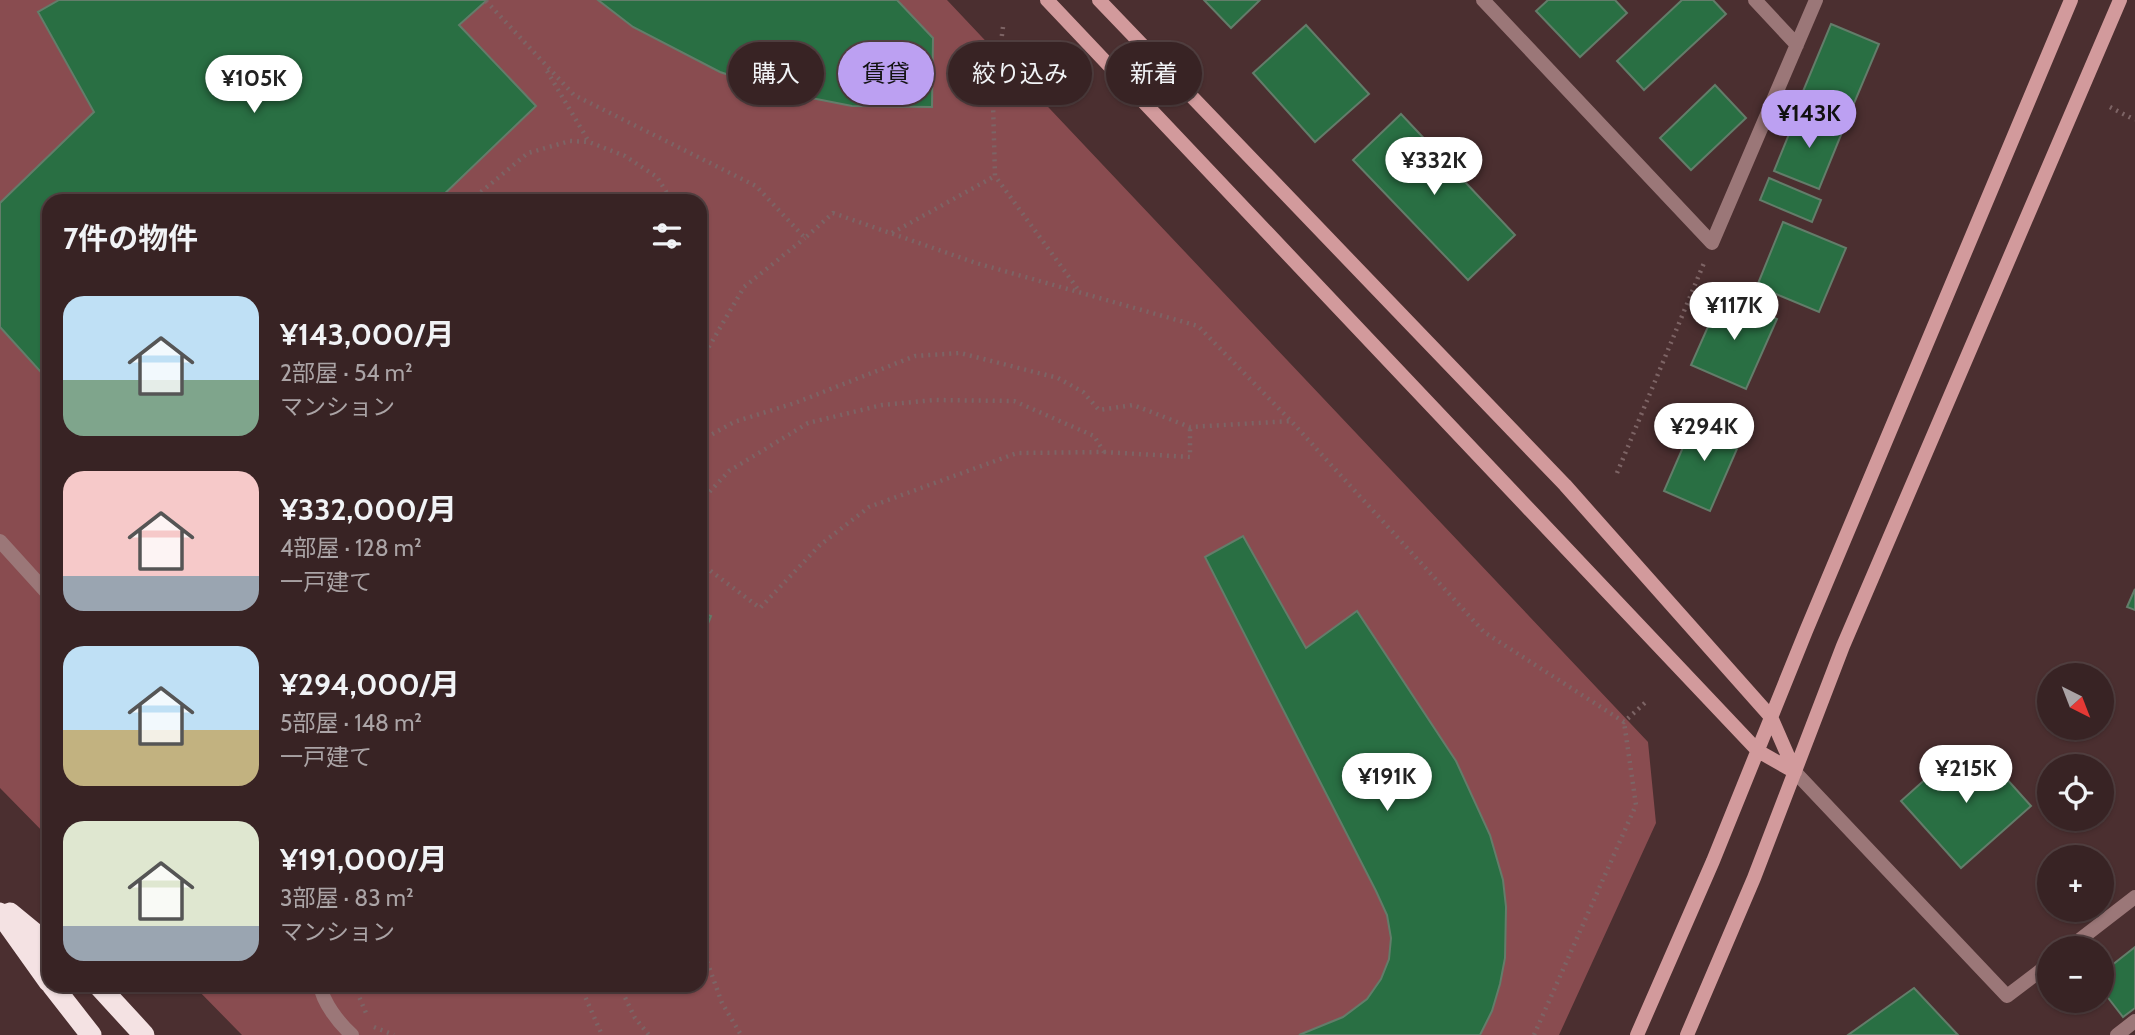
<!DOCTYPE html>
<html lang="ja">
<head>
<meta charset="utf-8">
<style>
	body { margin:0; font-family:Cabin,"Noto Sans JP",sans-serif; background:#3f2b2c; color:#f1f3f6; height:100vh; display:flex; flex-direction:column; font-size:26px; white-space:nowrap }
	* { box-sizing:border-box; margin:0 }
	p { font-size:23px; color:#aba4a6 }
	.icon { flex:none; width:38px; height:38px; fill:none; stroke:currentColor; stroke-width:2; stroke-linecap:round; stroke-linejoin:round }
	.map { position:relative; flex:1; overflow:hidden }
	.side { position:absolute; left:42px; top:194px; width:665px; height:798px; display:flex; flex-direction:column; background:#382324; border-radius:21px; box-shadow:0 2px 5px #0004,0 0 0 2px #524041 }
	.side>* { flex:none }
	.top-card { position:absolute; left:728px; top:42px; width:665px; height:63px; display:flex; gap:14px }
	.needle { width:46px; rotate:138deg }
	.controls { position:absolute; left:2037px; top:663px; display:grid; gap:14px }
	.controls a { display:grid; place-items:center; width:77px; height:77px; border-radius:50%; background:#382324; box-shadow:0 2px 5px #0004,0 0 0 2px #524041; font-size:35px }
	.price { position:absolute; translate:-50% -60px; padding:0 16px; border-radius:24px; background:#fff; color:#222; font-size:23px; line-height:46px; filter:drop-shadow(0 2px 4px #0008) }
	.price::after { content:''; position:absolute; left:50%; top:42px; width:21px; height:16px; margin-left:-10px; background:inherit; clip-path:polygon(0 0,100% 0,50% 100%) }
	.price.on { background:#bca0f2; color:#111 }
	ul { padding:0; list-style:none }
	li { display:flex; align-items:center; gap:21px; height:175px; padding:0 21px }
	li span { display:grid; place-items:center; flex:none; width:196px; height:140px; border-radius:21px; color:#555 }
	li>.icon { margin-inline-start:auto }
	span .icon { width:84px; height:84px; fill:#fffc; stroke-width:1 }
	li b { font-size:30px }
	h2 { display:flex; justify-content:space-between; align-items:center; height:84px; padding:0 21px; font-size:30px }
	.tag { padding:0 24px; border-radius:32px; background:#382324; box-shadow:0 2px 5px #0004,0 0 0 2px #524041; font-size:24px; line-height:63px }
	.tag.on { background:#bca0f2; color:#111 }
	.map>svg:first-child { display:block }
	.green { fill:#894c50 }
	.building { fill:#296f43; stroke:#637d6a; stroke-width:2 }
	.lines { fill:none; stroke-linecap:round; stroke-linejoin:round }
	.path { stroke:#7d6465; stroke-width:4.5; stroke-dasharray:2 5; stroke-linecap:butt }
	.lane { stroke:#9b7778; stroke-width:14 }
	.street { stroke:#9b7778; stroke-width:14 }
	.secondary { stroke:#d29a9c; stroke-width:14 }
	.highway { stroke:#f4e2e3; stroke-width:21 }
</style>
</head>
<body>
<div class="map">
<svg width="2135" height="1035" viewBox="0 0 2135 1035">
	<rect width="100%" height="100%" fill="#4b2f30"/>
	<path class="green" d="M0 0H947L1648 742 1656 823 1559 1035H242L193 985H700V201H49V838L0 788Z"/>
	<path class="building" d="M59 0H487L459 25 536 106 437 201H49V381L0 327V203L94 112 38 12Z
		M598 0H897L933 38 932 107 852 106 781 92 720 72 633 27Z
		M1204 0H1260L1231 28Z
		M1548 0H1615L1627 13 1580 57 1536 11Z
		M1682 0H1713L1726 14 1644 90 1617 61Z
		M1831 24 1879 44 1847 120 1799 101Z
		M1306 25 1369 94 1315 142 1253 73Z
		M1715 85 1746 118 1691 170 1660 138Z
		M1798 112 1843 130 1819 189 1774 171Z
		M1401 114 1515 235 1468 280 1353 160Z
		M1769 178 1821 200 1812 222 1760 200Z
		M1783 222 1846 248 1819 312 1757 286Z
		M1722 295 1777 319 1746 389 1691 365Z
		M1697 415 1743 435 1710 511 1664 491Z
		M1243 536 1306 648 1357 611 1456 761 1490 835 1503 880 1506 907 1505 958 1500 984 1492 1011 1480 1035H1299L1343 1017 1367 999 1381 979 1389 959 1391 938 1387 915 1376 891 1205 557Z
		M2135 589V610L2127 607Z
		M700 612 711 616 700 644Z
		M1979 748 2031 806 1961 868 1901 801 1959 749 1968 758Z
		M2135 947V1008L2123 1017 2102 990V973Z
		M1914 988 1958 1035H1848Z"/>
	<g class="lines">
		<path class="path" d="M486 1 574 95 756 186 805 238 833 213 976 263 1198 326 1291 421 1484 632 1624 722 1648 700
			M1003 27 993 103 995 176 1080 292
			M547 71 589 142
			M2110 107 2135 120
			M470 201 528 153 570 141 589 142 625 156 657 177 672 201
			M892 233 995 176
			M700 261 702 267 700 277
			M700 358 707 350 744 287 805 238
			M700 441 734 422 795 403 915 356 960 353 1058 378 1083 392 1099 410 1133 405 1190 427 1291 421
			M1104 452 1190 457V427
			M1617 473 1704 263
			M700 502 729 471 808 423 882 405 934 400 1014 401 1094 436 1104 452 1017 453 869 507 820 545 760 608 700 563
			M700 942 722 1003 741 1035
			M354 985 366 1013
			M580 985 602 1035
			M619 985 635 1018 649 1035
			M374 1027 394 1035
			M1534 1035 1636 805 1624 722"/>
		<path class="lane" d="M0 541 49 595
			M320 985C323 1003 339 1023 352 1035"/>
		<path class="street" d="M1483 0 1712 243 1816 0
			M1755 0 1797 45
			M1795 772 2007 996 2049 964
			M2069 948 2135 897
			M2117 1035 2135 1021"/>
		<path class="secondary" d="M1047 0 1758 751 1795 772
			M1099 0 1565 485 1771 717 1795 772
			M1637 1035 1713 861 1806 631 2071 0
			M1687 1035 1754 878 1843 646 2120 0"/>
		<path class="highway" d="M0 913 49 982
			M10 913 49 945
			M52 985 91 1035
			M98 985 144 1035"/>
	</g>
</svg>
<div class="controls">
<a><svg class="needle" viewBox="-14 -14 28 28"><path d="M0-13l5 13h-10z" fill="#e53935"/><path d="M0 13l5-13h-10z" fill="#aba4a6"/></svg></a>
<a><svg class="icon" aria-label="locate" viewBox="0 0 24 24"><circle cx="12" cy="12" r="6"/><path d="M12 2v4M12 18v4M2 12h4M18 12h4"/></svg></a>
<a>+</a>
<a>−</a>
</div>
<b class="price" style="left:254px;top:115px">¥105K</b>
<b class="price on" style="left:1809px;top:150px">¥143K</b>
<b class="price" style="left:1434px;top:197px">¥332K</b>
<b class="price" style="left:1734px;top:342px">¥117K</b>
<b class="price" style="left:1704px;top:463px">¥294K</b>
<b class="price" style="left:1966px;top:805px">¥215K</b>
<b class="price" style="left:1387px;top:813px">¥191K</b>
<div class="top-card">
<a class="tag">購入</a>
<a class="tag on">賃貸</a>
<a class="tag">絞り込み</a>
<a class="tag">新着</a>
</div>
<section class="side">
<h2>7件の物件<svg class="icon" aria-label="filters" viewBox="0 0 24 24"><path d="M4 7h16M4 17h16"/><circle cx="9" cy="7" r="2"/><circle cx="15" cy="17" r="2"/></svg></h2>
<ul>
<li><span style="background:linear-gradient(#bfe0f5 60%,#7fa58c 0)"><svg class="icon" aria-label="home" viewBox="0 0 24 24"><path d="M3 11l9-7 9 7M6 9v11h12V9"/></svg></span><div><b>¥143,000/月</b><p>2部屋 · 54 m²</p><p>マンション</p></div></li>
<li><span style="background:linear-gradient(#f6c9c9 75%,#9aa5b1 0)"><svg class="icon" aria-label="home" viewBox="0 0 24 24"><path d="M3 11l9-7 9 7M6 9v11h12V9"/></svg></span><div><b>¥332,000/月</b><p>4部屋 · 128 m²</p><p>一戸建て</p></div></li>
<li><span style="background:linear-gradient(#bfe0f5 60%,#c2b280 0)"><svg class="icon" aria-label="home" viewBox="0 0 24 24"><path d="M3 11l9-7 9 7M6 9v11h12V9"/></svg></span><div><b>¥294,000/月</b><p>5部屋 · 148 m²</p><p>一戸建て</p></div></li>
<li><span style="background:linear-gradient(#dfe7d0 75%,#9aa5b1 0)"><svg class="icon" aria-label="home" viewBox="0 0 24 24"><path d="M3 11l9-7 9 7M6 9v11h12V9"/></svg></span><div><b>¥191,000/月</b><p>3部屋 · 83 m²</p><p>マンション</p></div></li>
</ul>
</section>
</div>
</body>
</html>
